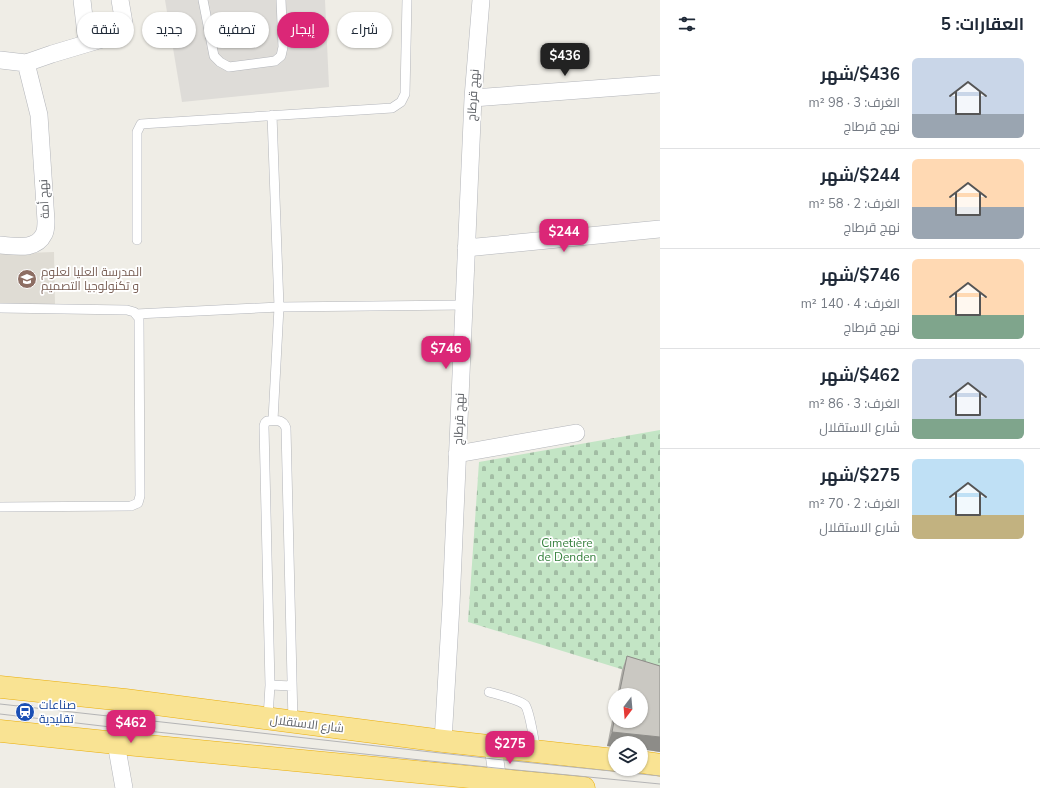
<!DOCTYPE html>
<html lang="ar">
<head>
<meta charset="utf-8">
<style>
	body { margin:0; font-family:"Nunito Sans",Cairo,sans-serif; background:#f2f2f3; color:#1f2937; direction:rtl; height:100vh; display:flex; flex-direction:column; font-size:15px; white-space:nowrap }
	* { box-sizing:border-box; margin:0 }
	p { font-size:13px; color:#747a83 }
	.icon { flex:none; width:22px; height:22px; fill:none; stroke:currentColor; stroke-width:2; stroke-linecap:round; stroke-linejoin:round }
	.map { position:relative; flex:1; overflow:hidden; direction:ltr }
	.panel { display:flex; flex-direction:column; background:#fff; width:380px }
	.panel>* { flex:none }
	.banner { position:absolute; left:12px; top:12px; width:380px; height:36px; direction:rtl; display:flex; gap:8px }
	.needle { width:26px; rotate:196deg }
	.controls { position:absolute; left:608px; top:688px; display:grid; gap:8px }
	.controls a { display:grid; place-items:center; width:40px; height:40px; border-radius:50%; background:#fff; box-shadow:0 1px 3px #0004; font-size:20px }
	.price { position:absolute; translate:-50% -34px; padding:0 9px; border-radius:8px; background:#db2777; color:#fff; font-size:13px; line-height:26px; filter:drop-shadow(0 1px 2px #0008) }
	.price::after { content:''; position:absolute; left:50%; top:24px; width:12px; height:9px; margin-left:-6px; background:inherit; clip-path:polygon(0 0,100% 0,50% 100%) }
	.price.current { background:#222; color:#fff }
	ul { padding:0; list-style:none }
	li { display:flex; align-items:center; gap:12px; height:100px; padding:0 16px }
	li+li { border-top:1px solid #e0e1e3 }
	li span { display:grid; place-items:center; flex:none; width:112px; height:80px; border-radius:6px; color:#555 }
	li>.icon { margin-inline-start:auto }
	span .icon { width:48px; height:48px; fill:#fffc; stroke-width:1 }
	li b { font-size:17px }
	h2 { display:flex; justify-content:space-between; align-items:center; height:48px; padding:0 16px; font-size:17px }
	.tag { padding:0 14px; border-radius:18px; background:#fff; box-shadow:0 1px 3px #0004; font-size:14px; line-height:36px }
	.tag.current { background:#db2777; color:#fff }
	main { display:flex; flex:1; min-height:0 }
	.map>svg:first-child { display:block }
	.industrial { fill:#dedcd8 }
	.education { fill:#dfdcd4 }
	.cemetery { fill:url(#cemetery-stones) }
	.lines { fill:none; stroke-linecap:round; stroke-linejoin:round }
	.lane-casing { stroke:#b3b5ba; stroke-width:10 }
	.street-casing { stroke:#b3b5ba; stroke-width:18 }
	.highway-casing { stroke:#ebae09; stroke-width:23 }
	.lane { stroke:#fff; stroke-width:9 }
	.street { stroke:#fff; stroke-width:17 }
	.highway { stroke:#f9e393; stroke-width:22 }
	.tram { stroke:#b4b4b5; stroke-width:1 }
	.wall { fill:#aeaca7 }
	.shaded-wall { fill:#8d8c88 }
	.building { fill:#cac8c2; stroke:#8d8c88 }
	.labels { text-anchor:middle; stroke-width:3.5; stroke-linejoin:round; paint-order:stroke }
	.street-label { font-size:12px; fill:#5d6065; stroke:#fff }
	.education-label { font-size:12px; fill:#785e54; stroke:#fff; text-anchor:start }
	.park-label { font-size:12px; fill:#38823f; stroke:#fff }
	.transit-label { font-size:12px; fill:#164399; stroke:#fff; text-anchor:start }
</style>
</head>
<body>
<main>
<section class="panel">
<h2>العقارات: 5<svg class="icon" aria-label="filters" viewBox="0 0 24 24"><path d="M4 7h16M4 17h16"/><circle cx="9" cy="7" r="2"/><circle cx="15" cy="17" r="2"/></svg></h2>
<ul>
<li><span style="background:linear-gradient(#c9d6e8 70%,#9aa5b1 0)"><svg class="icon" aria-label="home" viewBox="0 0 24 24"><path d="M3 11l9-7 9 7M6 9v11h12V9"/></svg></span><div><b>$436/شهر</b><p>الغرف: 3 · 98 m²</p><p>نهج قرطاج</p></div></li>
<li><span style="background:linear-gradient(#ffd9b3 60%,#9aa5b1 0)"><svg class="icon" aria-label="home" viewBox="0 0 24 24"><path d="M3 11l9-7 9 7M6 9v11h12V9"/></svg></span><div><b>$244/شهر</b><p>الغرف: 2 · 58 m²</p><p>نهج قرطاج</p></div></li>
<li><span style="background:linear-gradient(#ffd9b3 70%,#7fa58c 0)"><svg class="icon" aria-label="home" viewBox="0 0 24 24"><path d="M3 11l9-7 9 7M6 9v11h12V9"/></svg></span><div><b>$746/شهر</b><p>الغرف: 4 · 140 m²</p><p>نهج قرطاج</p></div></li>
<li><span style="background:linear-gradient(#c9d6e8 75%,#7fa58c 0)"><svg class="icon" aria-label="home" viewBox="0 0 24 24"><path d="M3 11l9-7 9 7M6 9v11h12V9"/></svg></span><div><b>$462/شهر</b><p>الغرف: 3 · 86 m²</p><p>شارع الاستقلال</p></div></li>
<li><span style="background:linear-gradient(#bfe0f5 70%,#c2b280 0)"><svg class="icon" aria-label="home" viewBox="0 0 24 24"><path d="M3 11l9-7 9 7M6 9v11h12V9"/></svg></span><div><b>$275/شهر</b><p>الغرف: 2 · 70 m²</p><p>شارع الاستقلال</p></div></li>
</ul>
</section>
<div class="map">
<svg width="660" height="788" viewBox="0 0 660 788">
	<defs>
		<pattern id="cemetery-stones" width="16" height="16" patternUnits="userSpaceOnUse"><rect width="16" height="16" fill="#c3e5c5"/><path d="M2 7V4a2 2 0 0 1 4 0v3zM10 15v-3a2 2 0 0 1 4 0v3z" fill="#a2bda4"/></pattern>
	</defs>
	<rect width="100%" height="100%" fill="#efede6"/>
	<path class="industrial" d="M165 0H325L329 87 182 102Z"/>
	<path class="education" d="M54 252 55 304 0 305V254Z"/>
	<path class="cemetery" d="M660 430V681L468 622 479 462Z"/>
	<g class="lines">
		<g class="lane-casing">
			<path id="lane" d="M203 0 214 56 220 62 229 67 275 61 281 56 283 47 281 0
				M272 115 279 307 273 420
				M137 240V132L141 124 392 108 401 102 405 94 407 0
				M0 308 127 310 134 312 139 318 140 496 138 503 131 506 0 507
				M136 314 279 307 464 305
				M270 685 292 686
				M489 692C496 694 520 700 525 705 530 711 534 742 536 751
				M268 718 270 685 264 426 265 423 267 421C275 420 283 419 286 428L293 722"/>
		</g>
		<g class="street-casing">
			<path id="street" d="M82 0 87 43
				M0 60 26 63 39 115 46 221C46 225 46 230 44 234 36 251 15 246 0 245
				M26 63 52 54 119 34 123 31 124 23 120 0
				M473 98 660 84
				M466 248 660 229
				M457 454 576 433
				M443 741 451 605 473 98 481 0
				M493 747 499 788
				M124 788 116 743 125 700"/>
		</g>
		<g class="highway-casing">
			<path id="highway" d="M0 687 125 700 443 741 615 760
				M0 731 116 743 584 788
				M641 762 660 765"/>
		</g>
		<use href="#lane" class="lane"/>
		<use href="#street" class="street"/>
		<use href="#highway" class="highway"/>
		<path class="tram" d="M0 704 494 759 660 776
			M0 714 119 728 496 768 660 784"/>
	</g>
	<path class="wall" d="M627 656 660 666V752L641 749V743H615V747L607 746 615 705V721L641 695H617L622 670Z"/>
	<path class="shaded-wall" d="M612 732 660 737V752L641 749V743H615V747L607 746Z"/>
	<path class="building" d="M627 656 660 666V737L612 732 615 717V721H641V695H619Z"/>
	<defs>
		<g id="university-disc" transform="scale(1)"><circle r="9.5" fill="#8d6e63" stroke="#fff"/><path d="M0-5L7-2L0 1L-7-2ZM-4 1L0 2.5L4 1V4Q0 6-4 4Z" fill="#fff"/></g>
		<g id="station-disc" transform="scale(1)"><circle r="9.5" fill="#1a4fb4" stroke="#fff"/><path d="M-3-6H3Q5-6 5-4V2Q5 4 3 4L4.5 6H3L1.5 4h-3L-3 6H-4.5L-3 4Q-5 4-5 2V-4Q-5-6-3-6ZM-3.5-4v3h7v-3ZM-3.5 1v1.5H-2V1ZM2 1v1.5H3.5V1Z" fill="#fff"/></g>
	</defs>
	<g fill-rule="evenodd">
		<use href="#university-disc" x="27" y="279"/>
		<use href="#station-disc" x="25" y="712"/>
	</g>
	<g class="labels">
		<g class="street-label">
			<text transform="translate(473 95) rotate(-86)" y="4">نهج قرطاج</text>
			<text transform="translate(44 199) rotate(-93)" y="4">نهج أمة</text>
			<text transform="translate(459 419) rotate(-88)" y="4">نهج قرطاج</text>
			<text transform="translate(307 724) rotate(7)" y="4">شارع الاستقلال</text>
		</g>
		<g class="education-label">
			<text x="41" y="276">المدرسة العليا لعلوم<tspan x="41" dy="14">و تكنولوجيا التصميم</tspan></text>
		</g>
		<g class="park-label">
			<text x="567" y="547">Cimetière<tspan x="567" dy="14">de Denden</tspan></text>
		</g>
		<g class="transit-label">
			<text x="39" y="709">صناعات<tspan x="39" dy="14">تقليدية</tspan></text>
		</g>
	</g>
</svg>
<div class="controls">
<a><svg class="needle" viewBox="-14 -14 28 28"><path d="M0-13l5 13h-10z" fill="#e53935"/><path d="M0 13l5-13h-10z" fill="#747a83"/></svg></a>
<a><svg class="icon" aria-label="layers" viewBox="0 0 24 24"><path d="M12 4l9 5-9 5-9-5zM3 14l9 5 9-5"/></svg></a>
</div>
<b class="price current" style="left:565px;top:77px">$436</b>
<b class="price" style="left:564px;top:253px">$244</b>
<b class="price" style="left:446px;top:370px">$746</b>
<b class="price" style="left:131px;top:744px">$462</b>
<b class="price" style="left:510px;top:765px">$275</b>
<div class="banner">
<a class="tag">شراء</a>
<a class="tag current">إيجار</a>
<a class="tag">تصفية</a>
<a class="tag">جديد</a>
<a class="tag">شقة</a>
</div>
</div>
</main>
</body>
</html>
